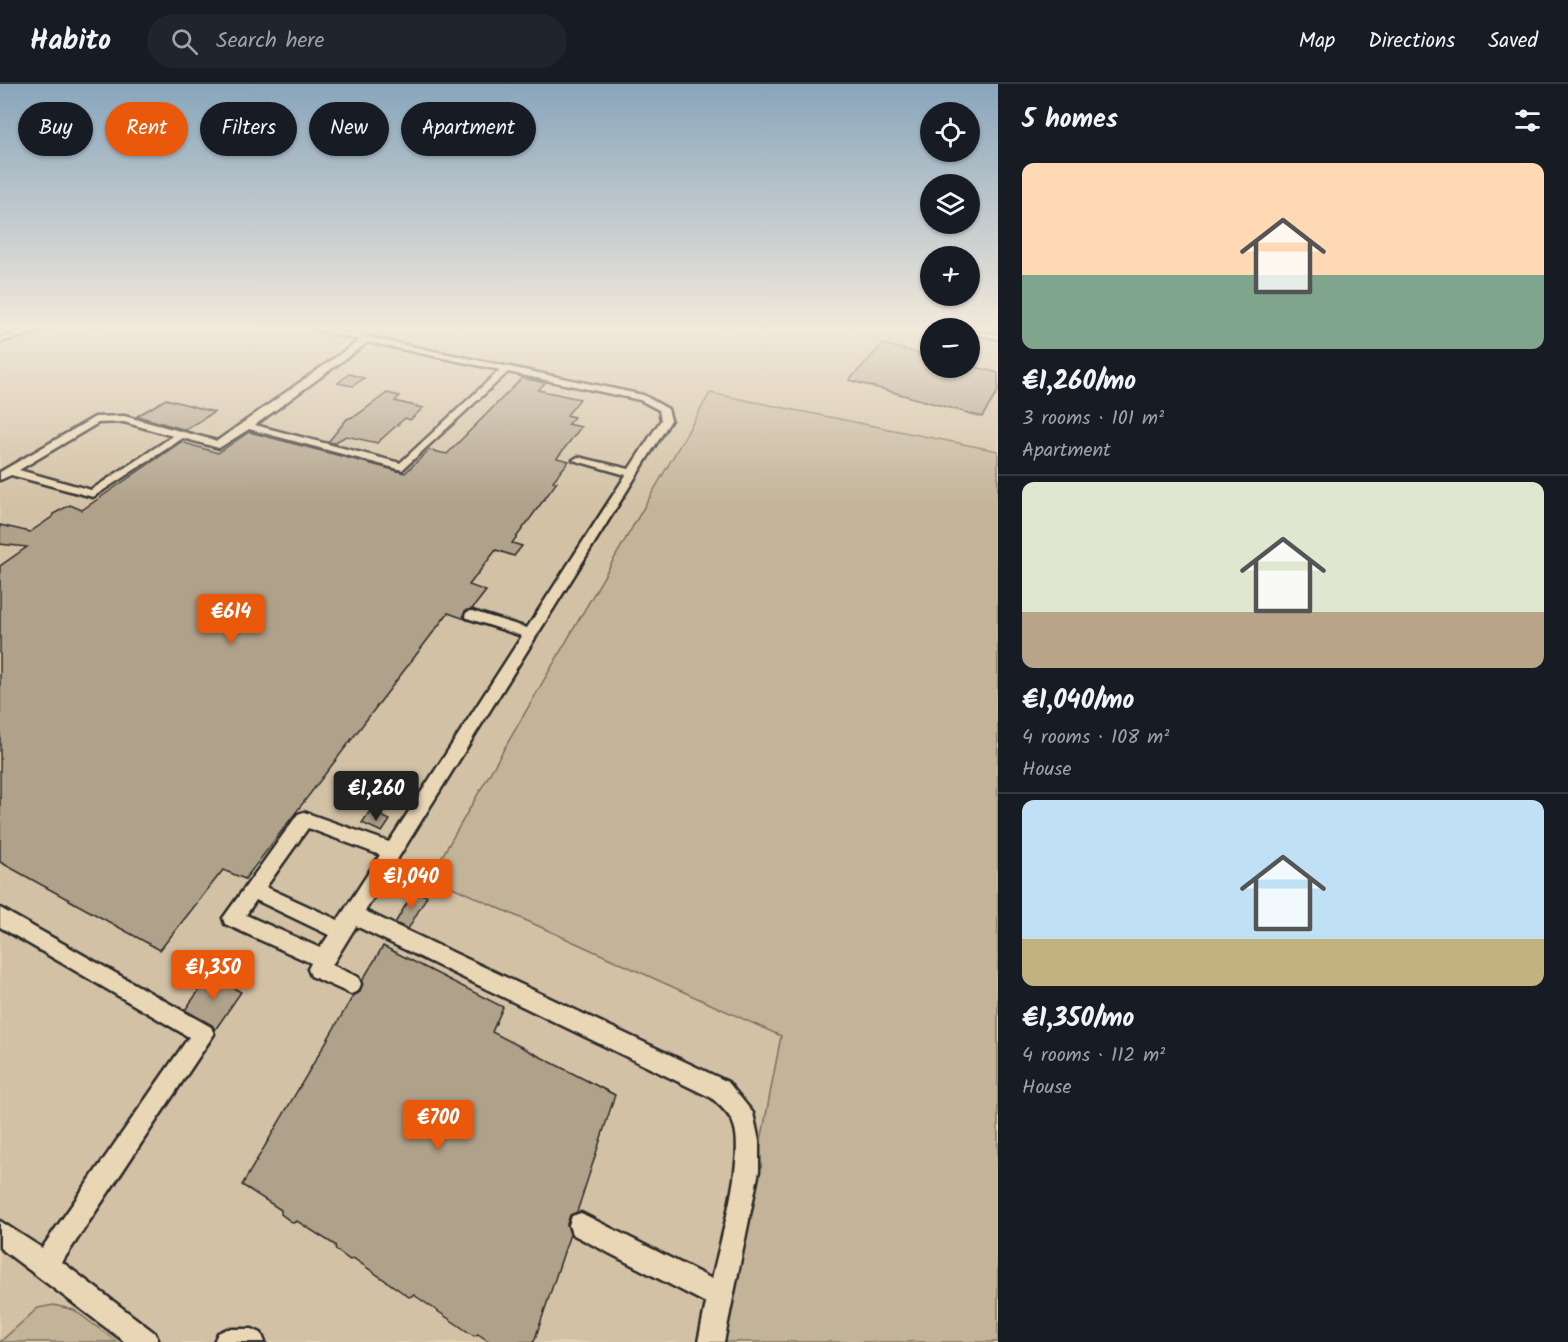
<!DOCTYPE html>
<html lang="en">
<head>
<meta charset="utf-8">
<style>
	body { margin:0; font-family:Kalam,sans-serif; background:#20242c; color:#f1f3f6; height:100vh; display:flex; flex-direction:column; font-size:22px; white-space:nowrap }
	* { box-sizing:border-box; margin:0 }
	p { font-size:20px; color:#9ea1a6 }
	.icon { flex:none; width:33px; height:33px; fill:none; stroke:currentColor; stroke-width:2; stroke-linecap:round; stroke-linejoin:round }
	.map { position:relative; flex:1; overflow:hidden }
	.details { display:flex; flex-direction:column; background:#171b24; width:570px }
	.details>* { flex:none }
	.guide { position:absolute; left:18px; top:18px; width:570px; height:54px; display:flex; gap:12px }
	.tools { position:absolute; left:920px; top:18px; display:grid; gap:12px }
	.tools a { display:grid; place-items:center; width:60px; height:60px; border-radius:50%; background:#171b24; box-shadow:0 2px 4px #0004; font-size:30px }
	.price { position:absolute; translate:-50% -51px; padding:0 14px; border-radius:6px; background:#ea580c; color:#fff; font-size:20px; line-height:39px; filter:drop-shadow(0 2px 3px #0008) }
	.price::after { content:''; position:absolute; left:50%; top:36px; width:18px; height:14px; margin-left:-9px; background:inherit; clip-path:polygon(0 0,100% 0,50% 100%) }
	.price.on { background:#222; color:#fff }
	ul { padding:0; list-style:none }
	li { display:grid; align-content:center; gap:12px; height:318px; padding:0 24px }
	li+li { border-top:2px solid #363941 }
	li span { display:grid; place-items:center; height:186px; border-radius:12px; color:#555 }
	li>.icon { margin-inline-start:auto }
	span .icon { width:108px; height:108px; fill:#fffc; stroke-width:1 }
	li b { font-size:26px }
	h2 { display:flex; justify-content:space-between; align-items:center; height:72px; padding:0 24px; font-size:26px }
	.tag { padding:0 21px; border-radius:27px; background:#171b24; box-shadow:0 2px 4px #0004; font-size:21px; line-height:54px }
	.tag.on { background:#ea580c; color:#fff }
	header { display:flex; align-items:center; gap:36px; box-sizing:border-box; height:84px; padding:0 30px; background:#171b24; border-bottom:2px solid #363941 }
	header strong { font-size:28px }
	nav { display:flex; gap:33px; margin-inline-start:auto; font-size:21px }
	.search { width:420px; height:54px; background:#20242c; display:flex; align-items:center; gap:15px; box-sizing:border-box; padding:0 21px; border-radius:33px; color:#9ea1a6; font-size:22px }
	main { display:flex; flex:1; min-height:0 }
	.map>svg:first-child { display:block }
	.built { fill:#d2c1a4 }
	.green { fill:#c3b499; stroke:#777062; stroke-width:1.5 }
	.building { fill:#afa18a; stroke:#2b2b2b; stroke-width:1.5 }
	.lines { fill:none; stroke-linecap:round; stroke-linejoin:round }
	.minor-casing { stroke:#2b2b2b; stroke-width:5 }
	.minor { fill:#e9d6b4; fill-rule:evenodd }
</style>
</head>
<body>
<header>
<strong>Habito</strong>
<div class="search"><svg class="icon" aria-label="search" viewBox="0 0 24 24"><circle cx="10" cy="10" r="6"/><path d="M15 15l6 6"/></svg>Search here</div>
<nav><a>Map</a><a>Directions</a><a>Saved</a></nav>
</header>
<main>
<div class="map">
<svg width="998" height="1258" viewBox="0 0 998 1258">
	<rect width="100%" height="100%" fill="#e1cfaf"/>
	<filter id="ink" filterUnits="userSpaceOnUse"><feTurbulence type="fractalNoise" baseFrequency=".0167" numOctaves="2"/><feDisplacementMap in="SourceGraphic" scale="12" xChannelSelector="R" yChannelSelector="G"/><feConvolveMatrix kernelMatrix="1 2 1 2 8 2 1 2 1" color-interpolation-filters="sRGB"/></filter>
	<g filter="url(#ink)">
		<path class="built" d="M0 245H930V284H969V251L998 258V367L709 309 781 952 754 1258H0Z"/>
		<path class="green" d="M710 309 998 367V1258H723L781 952 430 793Z
			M54 1221 74 1226 117 1258H0L38 1224Z"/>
		<path class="building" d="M883 260 930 272V284L969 281 998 289V307L982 333 849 296Z
			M349 290 364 294 353 302 338 299Z
			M522 294 545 299 538 306 580 315 567 331 574 333 568 340 581 343 557 374 569 377 553 397 557 398 512 459 522 462 514 472 496 466 469 501 486 507 472 525 465 527V535L448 529 245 795 223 786 160 866 0 778V482L27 463 0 460V441L30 448 52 433 53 430 70 421 82 426 181 358 218 369 249 348 405 389 429 366 447 370Z
			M387 309 400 312 395 317 423 324 410 336 405 334 377 359 346 352 334 359 328 358 347 335 357 331Z
			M166 315 214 328 186 346 137 332Z
			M370 727 390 736 382 748 362 739Z
			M414 807 427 812 408 845 395 839Z
			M383 862 503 923 492 948 615 1011 577 1128 570 1131 567 1140 570 1150 534 1258H490L478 1250 474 1252 414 1211 409 1213 353 1174 350 1176 336 1166 335 1161 297 1137 293 1139 281 1130V1126L242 1101 353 912 360 908 362 897Z
			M210 891 241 908 215 946 212 941 185 926Z"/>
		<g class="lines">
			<g class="minor-casing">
				<path id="minor" d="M33 245H48L0 258V254Z
					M314 245H331L367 253 643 311 668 325 671 336 365 827 728 998 753 1029 759 1057V1087L724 1258H698L706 1219 572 1150 569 1141 572 1132 581 1129 712 1195C719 1161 747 1068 733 1039 729 1029 719 1021 712 1014L356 842 332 881 358 893 361 900 358 907 351 910 311 892 308 885 311 879 225 840 223 834 298 730 304 728 389 758 522 552 467 534 465 531 467 528 472 527 527 544 626 391 573 376 578 373 629 385 661 336 659 326 640 316 508 288 402 386 249 345 219 364 183 354 93 413 11 391 0 396V388L95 333 124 332 217 357 360 256ZM368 258 500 286 400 379 255 341ZM124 338 173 352 91 406 19 386 98 339ZM308 744 380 771 338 836 266 803ZM256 816 329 851 320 864 246 831Z
					M969 245 998 251V255L969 248Z
					M0 824 211 943 214 950 62 1178 155 1249 159 1258H125L0 1164V1137L42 1164 189 953 0 843Z
					M227 1245H252L261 1249 265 1258H214L218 1249Z"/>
			</g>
			<use href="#minor" class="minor"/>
		</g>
	</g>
	<linearGradient id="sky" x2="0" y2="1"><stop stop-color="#88a5bc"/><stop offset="0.58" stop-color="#f2e9db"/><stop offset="1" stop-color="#f2e9db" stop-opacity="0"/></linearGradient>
	<rect width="998" height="421" fill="url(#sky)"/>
</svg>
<div class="tools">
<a><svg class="icon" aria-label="locate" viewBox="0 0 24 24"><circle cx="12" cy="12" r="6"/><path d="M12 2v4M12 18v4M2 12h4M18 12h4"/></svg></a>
<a><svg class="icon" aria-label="layers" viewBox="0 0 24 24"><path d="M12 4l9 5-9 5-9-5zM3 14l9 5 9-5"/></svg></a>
<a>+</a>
<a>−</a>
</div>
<b class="price" style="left:231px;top:561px">€614</b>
<b class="price on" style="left:376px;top:738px">€1,260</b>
<b class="price" style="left:411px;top:826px">€1,040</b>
<b class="price" style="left:213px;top:917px">€1,350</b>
<b class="price" style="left:438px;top:1067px">€700</b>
<div class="guide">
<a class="tag">Buy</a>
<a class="tag on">Rent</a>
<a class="tag">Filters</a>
<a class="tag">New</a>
<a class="tag">Apartment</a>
</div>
</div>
<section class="details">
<h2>5 homes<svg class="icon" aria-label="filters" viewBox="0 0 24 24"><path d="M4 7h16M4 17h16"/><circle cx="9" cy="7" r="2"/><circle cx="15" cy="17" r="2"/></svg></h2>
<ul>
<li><span style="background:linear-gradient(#ffd9b3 60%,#7fa58c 0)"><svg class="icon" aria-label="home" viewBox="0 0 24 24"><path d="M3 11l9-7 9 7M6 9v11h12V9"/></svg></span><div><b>€1,260/mo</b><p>3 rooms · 101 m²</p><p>Apartment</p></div></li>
<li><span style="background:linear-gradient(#dfe7d0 70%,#b9a48a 0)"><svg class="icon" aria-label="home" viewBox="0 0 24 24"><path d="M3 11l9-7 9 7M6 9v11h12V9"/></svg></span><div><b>€1,040/mo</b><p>4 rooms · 108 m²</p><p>House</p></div></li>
<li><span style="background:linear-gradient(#bfe0f5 75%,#c2b280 0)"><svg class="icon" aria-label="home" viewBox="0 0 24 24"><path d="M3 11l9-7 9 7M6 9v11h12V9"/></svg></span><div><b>€1,350/mo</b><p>4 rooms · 112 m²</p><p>House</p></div></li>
</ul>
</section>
</main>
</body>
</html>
